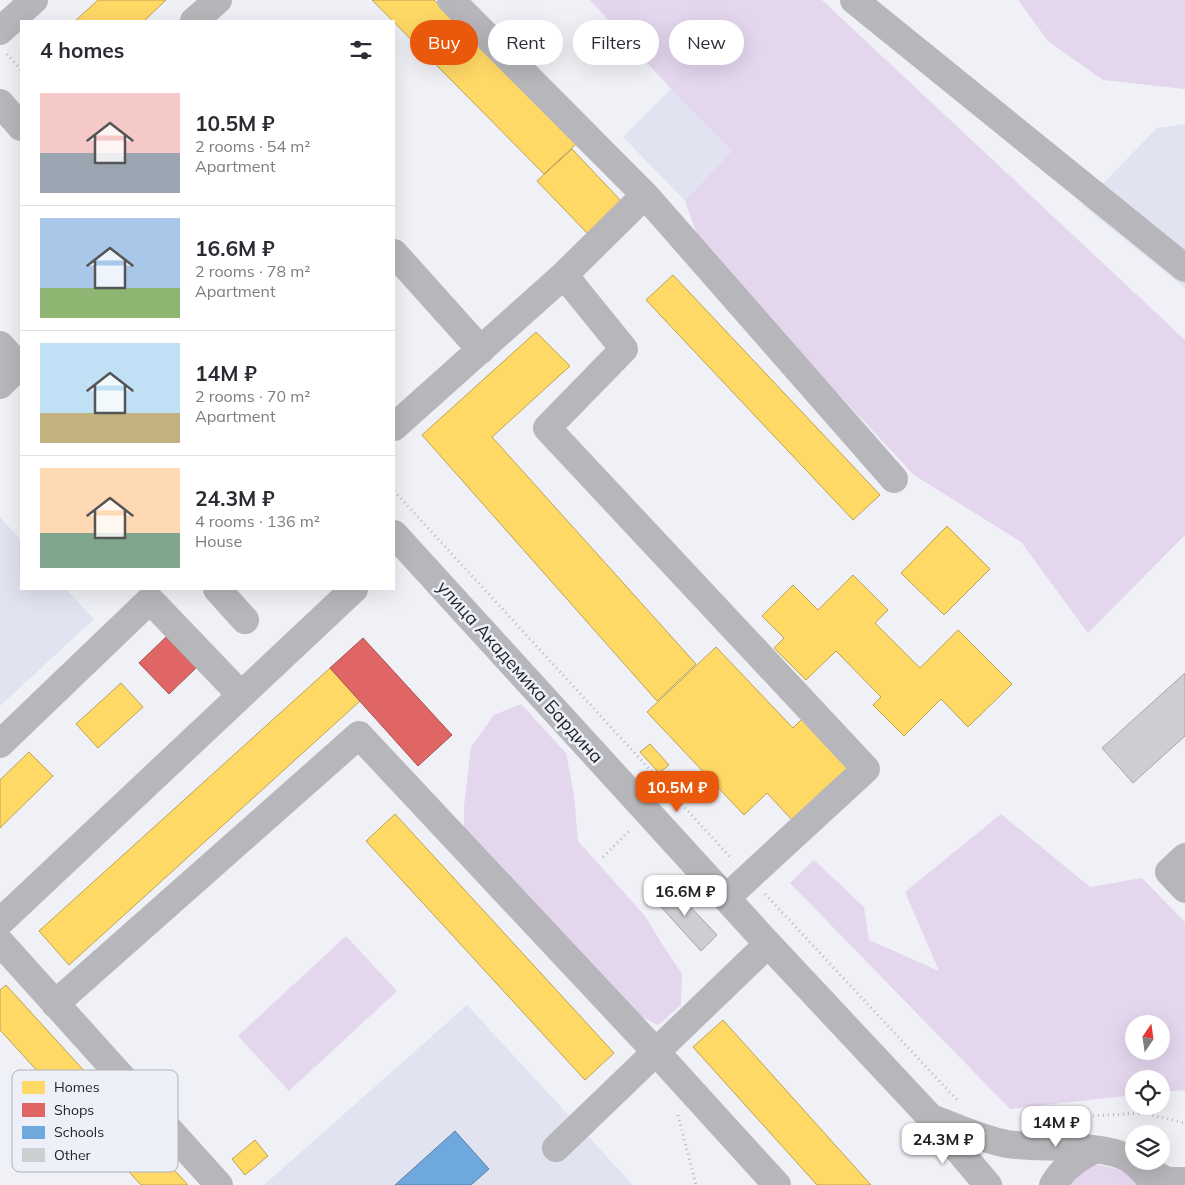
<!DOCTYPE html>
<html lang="en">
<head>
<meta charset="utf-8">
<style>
	body { margin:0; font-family:Mulish,sans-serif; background:#f2f2f3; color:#2b2b33; height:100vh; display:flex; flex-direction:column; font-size:19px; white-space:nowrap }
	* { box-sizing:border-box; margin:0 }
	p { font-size:16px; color:#7c7c81 }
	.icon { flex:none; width:28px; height:28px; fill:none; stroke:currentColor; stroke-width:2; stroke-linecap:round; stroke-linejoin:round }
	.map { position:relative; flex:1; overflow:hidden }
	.drawer { position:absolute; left:20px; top:20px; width:375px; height:570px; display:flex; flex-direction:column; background:#fff; border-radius:0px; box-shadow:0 5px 20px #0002 }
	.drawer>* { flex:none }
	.top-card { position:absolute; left:410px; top:20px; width:475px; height:45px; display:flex; gap:10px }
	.needle { width:32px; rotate:13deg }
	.fabs { position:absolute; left:1125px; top:1015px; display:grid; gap:10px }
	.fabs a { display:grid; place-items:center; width:45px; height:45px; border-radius:50%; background:#fff; box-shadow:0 5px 20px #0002; font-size:25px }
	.price { position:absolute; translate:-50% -42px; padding:0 11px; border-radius:10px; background:#fff; color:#222; font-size:16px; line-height:32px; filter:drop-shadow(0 1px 2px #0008) }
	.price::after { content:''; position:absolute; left:50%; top:30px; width:15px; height:11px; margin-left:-8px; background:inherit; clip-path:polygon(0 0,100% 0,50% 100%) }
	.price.active { background:#ea580c; color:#fff }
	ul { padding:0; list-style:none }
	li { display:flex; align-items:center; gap:15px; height:125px; padding:0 20px }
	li+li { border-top:1px solid #e1e1e2 }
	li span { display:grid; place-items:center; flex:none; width:140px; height:100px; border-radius:0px; color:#555 }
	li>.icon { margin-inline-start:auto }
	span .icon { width:60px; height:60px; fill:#fffc; stroke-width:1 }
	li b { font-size:21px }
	h2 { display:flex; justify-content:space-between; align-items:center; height:60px; padding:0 20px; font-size:21px }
	.chip { padding:0 18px; border-radius:22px; background:#fff; box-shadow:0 5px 20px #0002; font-size:18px; line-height:45px }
	.chip.active { background:#ea580c; color:#fff }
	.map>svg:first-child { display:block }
	.built { fill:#e1e4f0 }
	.green { fill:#e3d6ed; fill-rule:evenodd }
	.homes { fill:#ffd966; stroke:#bca252 }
	.shops { fill:#e06666; stroke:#a75252 }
	.schools { fill:#6fa8dc; stroke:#5880a5 }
	.building { fill:#cdced2; stroke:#a5a6aa }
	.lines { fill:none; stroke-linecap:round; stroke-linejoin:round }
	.path { stroke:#b8b8bc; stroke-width:3; stroke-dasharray:1 4; stroke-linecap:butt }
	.minor { stroke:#b6b6bb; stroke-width:28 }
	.labels { text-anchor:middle; stroke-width:5; stroke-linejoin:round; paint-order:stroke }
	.street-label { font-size:18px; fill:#212225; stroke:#edf0f9 }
	.key { fill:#edf0f9; stroke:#b0b2b9; stroke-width:1 }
	.key-label { font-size:14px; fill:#212225 }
</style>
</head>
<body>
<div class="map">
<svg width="1185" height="1185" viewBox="0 0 1185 1185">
	<rect width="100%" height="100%" fill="#f0f1f6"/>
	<path class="built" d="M671 89 733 151 685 201 623 137Z
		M1185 124V288L1082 205 1157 128Z
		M0 517 21 540V589H66L94 619 0 706Z
		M467 1005 633 1185H264Z"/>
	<path class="green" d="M590 0H822L1185 340V535L1088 633 1021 542 914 475 702 248 685 201 732 151 671 89Z
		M1018 0H1185V89L1103 80 1048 41Z
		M521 704 566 753 574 795 578 841 645 916 662 944 682 974 681 1005 658 1025 632 1012 464 835V806L471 747 494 715Z
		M1001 814 1090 887 1142 878 1185 922V1090L1161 1092V1079H1134V1095L1010 1109 790 883 814 860 864 907 869 940 939 971 905 892ZM1134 1024H1161V1051H1134Z
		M346 936 397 991 289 1091 238 1036Z
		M1092 1164C1111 1167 1131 1170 1144 1185H1061Z"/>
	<path class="homes" d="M98 0H166L144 21H75Z
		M372 0H434L576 144 544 174Z
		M572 149 622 202 588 234 537 181Z
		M673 275 880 495 853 520 646 300Z
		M536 332 570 366 492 437 696 664 657 701 422 435Z
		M947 526 990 569 944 615 901 573Z
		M853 575 888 610 875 623 920 668 958 630 1012 684 968 727 941 699 904 736 873 705 881 697 836 651 806 680 774 648 784 638 762 616 793 585 818 610Z
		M716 647 793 728 802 719 849 768 793 821 767 793 744 815 647 712Z
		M330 668 360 701 69 965 39 931Z
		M121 683 143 707 98 748 76 724Z
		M650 744 669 765 659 773 640 752Z
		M29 752 53 776 0 828V780Z
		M395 814 614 1053 585 1080 366 841Z
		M6 985 188 1185H141L0 1030V990Z
		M723 1020 871 1185H817L693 1047Z
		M255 1140 268 1156 245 1175 232 1159Z"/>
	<path class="shops" d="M166 637 196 668 169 694 139 663Z
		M363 638 452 735 418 766 330 668Z"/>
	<path class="schools" d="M455 1131 489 1169 471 1185H395Z"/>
	<path class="building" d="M1185 673V736L1133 783 1102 748Z
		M669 884 717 935 701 951 653 898Z"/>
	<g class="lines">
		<path class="path" d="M7 54 21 70
			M394 491 732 859
			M603 857 631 829
			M765 894 957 1100
			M678 1115 696 1185
			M1038 1119 1143 1113 1185 1123"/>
		<path class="minor" d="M854 0 1185 268
			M194 21 218 0
			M0 31 34 0
			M0 103 21 127
			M645 195 894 479
			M394 253 481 350
			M564 275 624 349 547 428 866 769 726 898
			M0 345 19 366 0 385
			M394 427 564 275 645 195 451 0
			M394 534 768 944 931 1118 988 1185
			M217 589 245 620
			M0 744 150 600 241 695
			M1185 857 1169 872 1185 889
			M0 922 354 589
			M0 942 219 1185
			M55 1004 359 735 656 1052 777 1185
			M934 1119C958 1128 982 1139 1007 1144 1041 1149 1099 1143 1128 1158 1139 1164 1148 1177 1156 1185
			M556 1148 768 944
			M1140 1166 1167 1181H1185
			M1053 1185C1063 1168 1077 1158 1094 1150"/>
	</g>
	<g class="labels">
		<g class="street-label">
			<text transform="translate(520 672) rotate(48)" y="6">улица Академика Бардина</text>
		</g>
	</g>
	<rect x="12" y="1070" width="166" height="102" rx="8" class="key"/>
	<rect x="22" y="1081" width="23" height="13" fill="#ffd966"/>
	<rect x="22" y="1103" width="23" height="14" fill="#e06666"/>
	<rect x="22" y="1126" width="23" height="13" fill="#6fa8dc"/>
	<rect x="22" y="1148" width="23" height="14" fill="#cdced2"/>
	<g class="key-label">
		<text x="54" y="1092">Homes</text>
		<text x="54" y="1115">Shops</text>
		<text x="54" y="1137">Schools</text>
		<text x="54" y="1160">Other</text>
	</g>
</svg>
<div class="fabs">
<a><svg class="needle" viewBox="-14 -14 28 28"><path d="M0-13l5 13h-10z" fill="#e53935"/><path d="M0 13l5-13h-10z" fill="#7c7c81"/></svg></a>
<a><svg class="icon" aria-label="locate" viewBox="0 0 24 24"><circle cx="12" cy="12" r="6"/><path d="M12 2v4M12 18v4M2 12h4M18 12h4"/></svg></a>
<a><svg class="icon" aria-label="layers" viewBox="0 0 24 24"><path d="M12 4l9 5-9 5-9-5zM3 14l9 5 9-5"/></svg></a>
</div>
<b class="price active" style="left:677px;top:813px">10.5M ₽</b>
<b class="price" style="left:685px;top:917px">16.6M ₽</b>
<b class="price" style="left:1056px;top:1148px">14M ₽</b>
<b class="price" style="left:943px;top:1165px">24.3M ₽</b>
<div class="top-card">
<a class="chip active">Buy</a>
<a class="chip">Rent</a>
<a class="chip">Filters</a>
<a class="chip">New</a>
</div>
<section class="drawer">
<h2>4 homes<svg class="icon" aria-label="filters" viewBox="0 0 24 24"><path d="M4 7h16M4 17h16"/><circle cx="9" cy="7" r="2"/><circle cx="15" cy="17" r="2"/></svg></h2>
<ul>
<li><span style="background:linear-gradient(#f6c9c9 60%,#9aa5b1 0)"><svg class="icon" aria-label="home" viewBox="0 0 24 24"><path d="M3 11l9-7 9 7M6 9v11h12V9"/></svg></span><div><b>10.5M ₽</b><p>2 rooms · 54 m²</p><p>Apartment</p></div></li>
<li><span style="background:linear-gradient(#a9c7e8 70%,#8fb573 0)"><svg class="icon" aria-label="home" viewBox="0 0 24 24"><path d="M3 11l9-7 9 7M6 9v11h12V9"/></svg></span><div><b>16.6M ₽</b><p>2 rooms · 78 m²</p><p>Apartment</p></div></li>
<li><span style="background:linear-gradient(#bfe0f5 70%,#c2b280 0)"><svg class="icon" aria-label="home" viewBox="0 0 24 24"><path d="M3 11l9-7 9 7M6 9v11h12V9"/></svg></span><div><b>14M ₽</b><p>2 rooms · 70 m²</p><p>Apartment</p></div></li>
<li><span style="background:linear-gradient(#ffd9b3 65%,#7fa58c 0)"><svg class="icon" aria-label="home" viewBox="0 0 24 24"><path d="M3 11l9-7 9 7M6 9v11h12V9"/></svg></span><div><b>24.3M ₽</b><p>4 rooms · 136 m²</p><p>House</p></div></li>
</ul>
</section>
</div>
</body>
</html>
